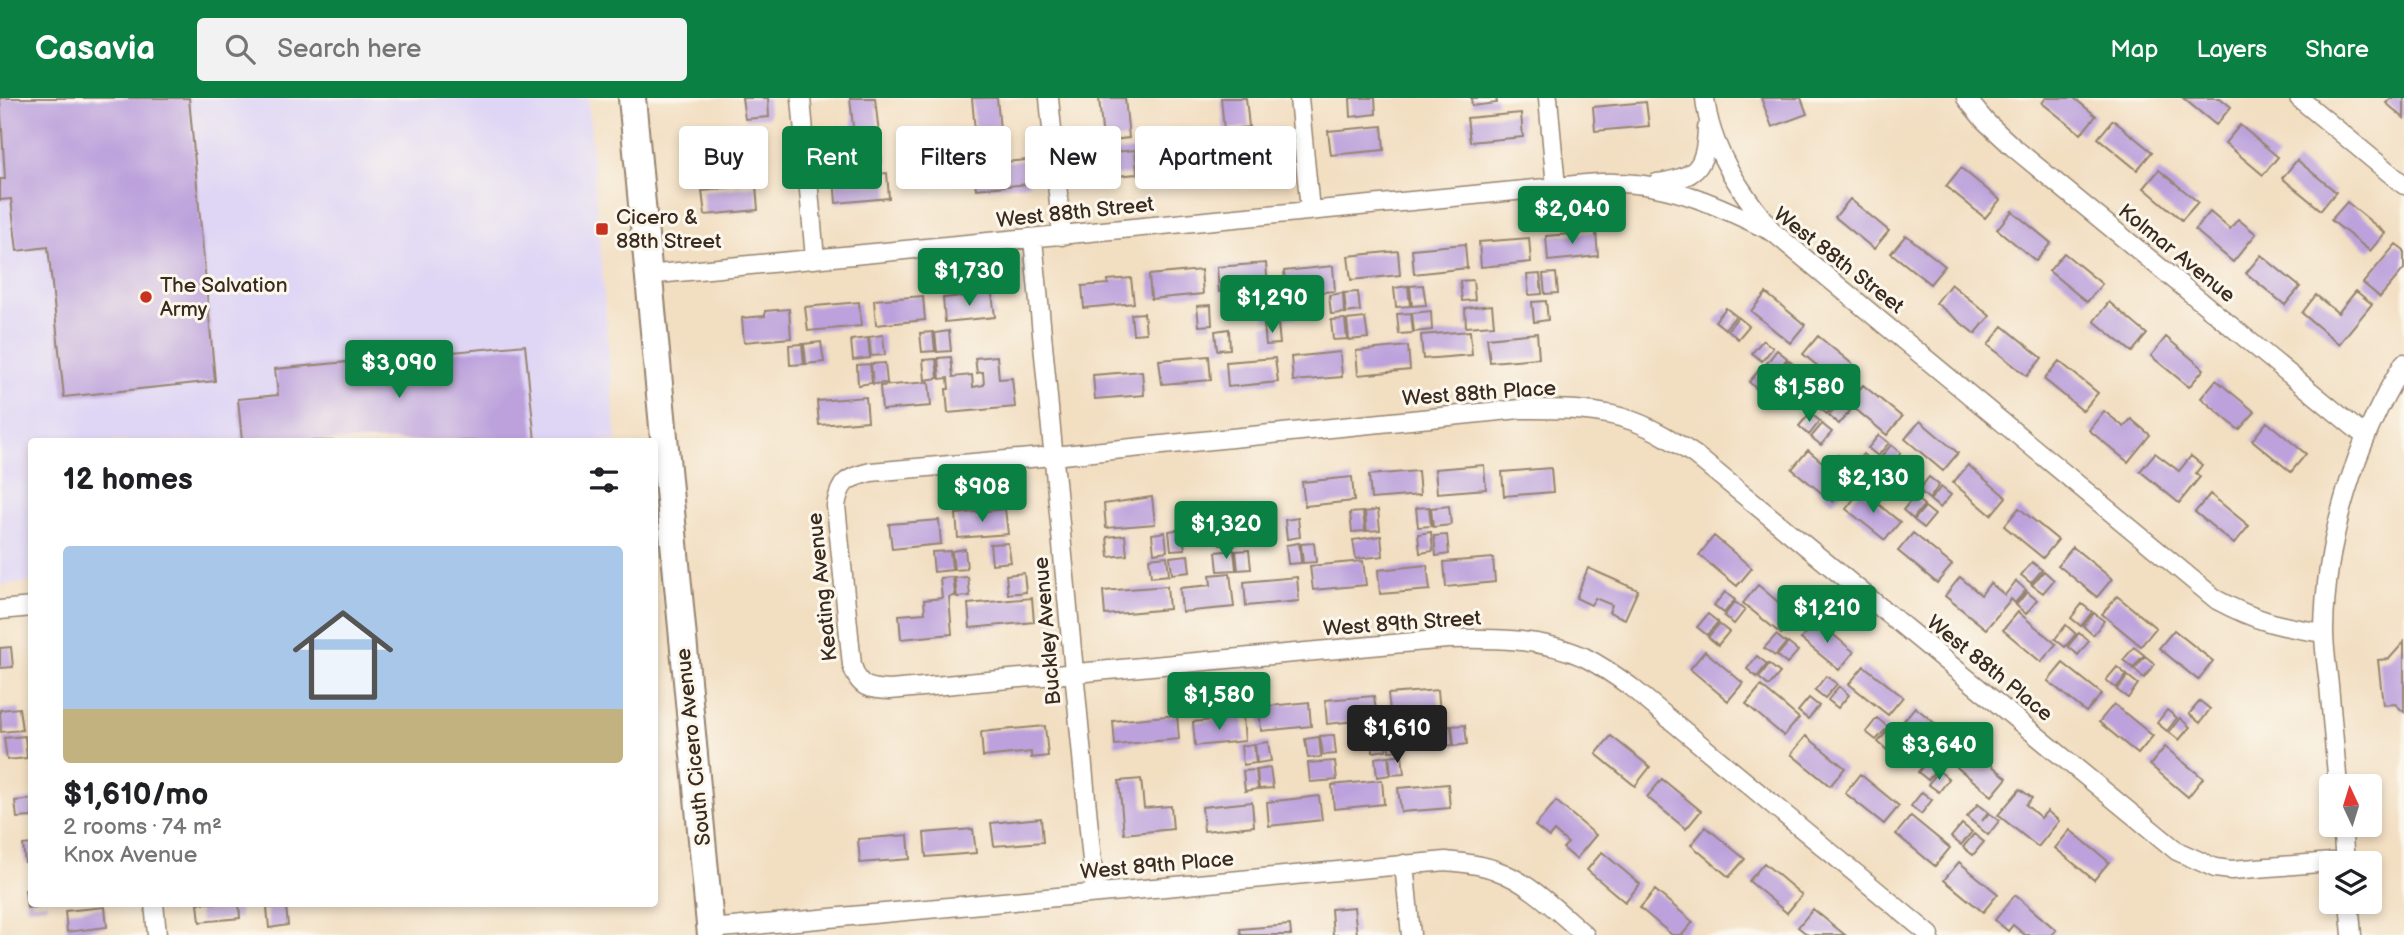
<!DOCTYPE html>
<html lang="en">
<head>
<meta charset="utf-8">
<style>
	body { margin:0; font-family:"Balsamiq Sans",sans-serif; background:#f2f2f2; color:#202124; height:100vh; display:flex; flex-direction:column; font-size:26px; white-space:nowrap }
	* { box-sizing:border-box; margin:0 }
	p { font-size:23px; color:#757577 }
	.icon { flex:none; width:38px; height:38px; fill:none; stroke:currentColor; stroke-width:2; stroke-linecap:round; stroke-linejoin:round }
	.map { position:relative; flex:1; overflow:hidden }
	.sheet { position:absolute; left:28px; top:340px; width:630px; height:469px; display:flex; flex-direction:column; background:#fff; border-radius:7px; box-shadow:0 4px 10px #0003 }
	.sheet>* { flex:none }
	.guide { position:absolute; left:679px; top:28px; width:665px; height:63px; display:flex; gap:14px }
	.needle { width:46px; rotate:356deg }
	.fabs { position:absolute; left:2319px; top:676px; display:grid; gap:14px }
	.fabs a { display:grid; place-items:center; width:63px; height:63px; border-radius:7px; background:#fff; box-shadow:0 4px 10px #0003; font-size:35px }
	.price { position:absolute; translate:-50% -60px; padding:0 16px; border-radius:7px; background:#0b8043; color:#fff; font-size:23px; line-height:46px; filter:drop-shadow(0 2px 4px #0008) }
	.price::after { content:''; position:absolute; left:50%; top:42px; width:21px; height:16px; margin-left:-10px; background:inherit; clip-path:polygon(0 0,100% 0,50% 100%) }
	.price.on { background:#222; color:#fff }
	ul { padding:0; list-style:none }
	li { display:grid; align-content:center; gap:14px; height:371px; padding:0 35px }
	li+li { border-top:2px solid #e0e0e0 }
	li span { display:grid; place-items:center; height:217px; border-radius:7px; color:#555 }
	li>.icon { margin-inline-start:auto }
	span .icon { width:126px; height:126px; fill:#fffc; stroke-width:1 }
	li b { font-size:30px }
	h2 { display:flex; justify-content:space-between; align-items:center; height:84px; padding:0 35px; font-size:30px }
	.pill { padding:0 24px; border-radius:7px; background:#fff; box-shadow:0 4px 10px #0003; font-size:24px; line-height:63px }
	.pill.on { background:#0b8043; color:#fff }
	header { display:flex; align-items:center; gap:42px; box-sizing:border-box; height:98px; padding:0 35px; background:#0b8043; color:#fff }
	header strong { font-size:33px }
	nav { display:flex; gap:38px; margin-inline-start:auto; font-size:24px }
	.search { width:490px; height:63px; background:#f2f2f2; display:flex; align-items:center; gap:18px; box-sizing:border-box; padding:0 24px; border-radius:7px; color:#757577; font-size:26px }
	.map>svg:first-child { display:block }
	.built { fill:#dfd5f5 }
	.building { fill:#bca1dc }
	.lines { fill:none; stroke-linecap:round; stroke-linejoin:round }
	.minor-casing { stroke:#968470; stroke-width:21 }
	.primary-casing { stroke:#968470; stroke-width:30 }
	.minor { stroke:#fff; stroke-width:18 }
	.primary { stroke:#fff; stroke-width:26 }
	.poi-dot { fill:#c8321e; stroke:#fbf7ec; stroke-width:2.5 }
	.labels { text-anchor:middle; stroke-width:6; stroke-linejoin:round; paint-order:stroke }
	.street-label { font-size:21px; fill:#3b2a1e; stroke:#fbf7ec }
	.poi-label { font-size:21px; fill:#3b2a1e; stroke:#fbf7ec; text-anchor:start }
</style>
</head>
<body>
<header>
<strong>Casavia</strong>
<div class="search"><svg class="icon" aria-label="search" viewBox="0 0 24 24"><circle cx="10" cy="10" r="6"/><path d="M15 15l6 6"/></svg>Search here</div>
<nav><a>Map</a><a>Layers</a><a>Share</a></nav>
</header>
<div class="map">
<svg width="2404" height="837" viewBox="0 0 2404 837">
	<rect width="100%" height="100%" fill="#fbf7ec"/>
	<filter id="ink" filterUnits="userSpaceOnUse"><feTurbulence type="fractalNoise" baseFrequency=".0143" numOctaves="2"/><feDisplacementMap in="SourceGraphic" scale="14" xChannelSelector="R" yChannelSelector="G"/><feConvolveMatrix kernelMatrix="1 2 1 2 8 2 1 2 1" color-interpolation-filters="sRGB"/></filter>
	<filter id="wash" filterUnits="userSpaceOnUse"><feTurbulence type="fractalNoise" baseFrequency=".00686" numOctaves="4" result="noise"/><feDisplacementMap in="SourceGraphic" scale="28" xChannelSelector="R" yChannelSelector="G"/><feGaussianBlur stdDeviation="1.57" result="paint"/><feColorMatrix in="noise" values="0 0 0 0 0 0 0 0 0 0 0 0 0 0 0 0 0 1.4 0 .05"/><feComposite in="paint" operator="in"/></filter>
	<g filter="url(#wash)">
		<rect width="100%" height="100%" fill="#f2dec1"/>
		<path class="built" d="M0 0H588L616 343H32L31 484 0 487Z"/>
		<g id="blocks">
			<path class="building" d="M0 0H189L215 283 64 299 48 149 17 153 11 101 0 102V81H5Z
				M742 0H768L769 19 745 21Z
				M850 0H875L882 64 857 67Z
				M972 0H997L1002 53 977 55Z
				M1099 0H1125L1129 40 1103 43Z
				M1221 0H1246L1249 29 1224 32Z
				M1350 0H1375L1376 16 1351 19Z
				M1471 0H1496L1497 5 1472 8Z
				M1761 0H1801L1807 16 1772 29Z
				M2046 0H2074L2096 18 2081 36 2042 5Z
				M2183 0H2220L2231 9 2216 27Z
				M2391 0H2404V20L2386 5Z
				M1646 4 1649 28 1595 33 1593 9Z
				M1521 15 1523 39 1470 44 1467 20Z
				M2113 22 2152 54 2137 72 2098 40Z
				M2240 27 2278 59 2263 77 2225 45Z
				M1382 28 1384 52 1331 57 1328 33Z
				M750 32 752 56 699 61 696 37Z
				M1274 38 1277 63 1223 68 1221 43Z
				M1135 52 1137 76 1084 81 1081 57Z
				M1027 62 1029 86 976 91 974 67Z
				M2297 62 2336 94 2321 112 2282 80Z
				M1961 70 2000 102 1985 120 1946 88Z
				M2159 72 2198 104 2182 122 2144 90Z
				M887 75 889 100 836 105 834 80Z
				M756 88 758 112 705 117 702 93Z
				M1850 101 1889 133 1874 151 1835 119Z
				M2347 104 2385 135 2370 153 2331 122Z
				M2012 113 2051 145 2036 163 1997 131Z
				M2210 114 2230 131 2238 121 2256 136 2233 164 2195 132Z
				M1596 134 1598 158 1548 163 1546 138Z
				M1906 137 1945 168 1930 186 1891 155Z
				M1529 140 1531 164 1481 169 1479 144Z
				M1465 146 1467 170 1414 176 1412 151Z
				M2396 146 2404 152V171L2380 199 2363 185Z
				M1398 153 1400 177 1351 182 1348 158Z
				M2064 155 2102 186 2087 204 2049 173Z
				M2261 157 2300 189 2285 207 2246 175Z
				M1266 165 1268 189 1219 194 1217 169Z
				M1333 168 1335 193 1286 197 1284 173Z
				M1201 172 1203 196 1151 201 1149 177Z
				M1556 175 1558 195 1545 196 1543 176Z
				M1540 176 1542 196 1529 197 1527 177Z
				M1131 180 1134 205 1084 210 1082 188 1108 186V182Z
				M1473 182 1475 202 1462 203 1460 183Z
				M1951 186 1990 218 1975 236 1936 205Z
				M1423 187 1426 207 1412 208 1410 188Z
				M1408 188 1410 208 1396 209 1394 190Z
				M2356 193 2372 206 2339 246 2302 215 2316 197 2338 215Z
				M1358 194 1360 213 1346 215 1344 195Z
				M992 195 995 219 945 224 943 200Z
				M1343 195 1344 215 1331 216 1329 197Z
				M1766 195 1805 227 1790 245 1751 213Z
				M923 198 925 222 876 227 874 202Z
				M1296 199 1298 219 1280 221 1278 201Z
				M1276 202 1278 222 1265 223 1263 203Z
				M1546 203 1548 222 1534 224 1532 204Z
				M859 204 861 228 808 233 805 209Z
				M2109 204 2147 236 2132 254 2094 223Z
				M1211 207 1212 227 1199 228 1197 208Z
				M1492 207 1494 227 1466 229 1465 210Z
				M1726 210 1736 218 1725 231 1715 223Z
				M789 211 791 240 744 244 742 220 765 218V213Z
				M1431 213 1432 232 1414 234 1412 215Z
				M1144 215 1146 235 1133 236 1131 216Z
				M1411 215 1413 235 1399 236 1397 216Z
				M1738 219 1749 228 1738 241 1728 232Z
				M1365 220 1368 240 1349 242 1347 222Z
				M1345 221 1347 241 1333 242 1331 222Z
				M1278 226 1280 246 1266 247 1264 227Z
				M2003 228 2042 260 2027 278 1988 247Z
				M1229 231 1230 251 1217 252 1215 233Z
				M949 233 951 253 937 254 935 235Z
				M1470 233 1472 257 1423 261 1421 237Z
				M933 234 935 253 922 254 920 235Z
				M1537 235 1539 260 1490 264 1487 240Z
				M883 237 885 257 871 258 869 239Z
				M1818 238 1857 270 1842 288 1803 256Z
				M2166 239 2204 271 2189 289 2151 258Z
				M868 240 870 260 853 262 851 242Z
				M1763 242 1773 250 1762 263 1752 255Z
				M821 244 824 264 806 266 804 246Z
				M802 246 804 266 790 267 789 247Z
				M525 247 535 343H242L238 301 278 297 275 271Z
				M1408 248 1410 272 1358 277 1356 253Z
				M1777 252 1787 260 1777 274 1767 265Z
				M1340 254 1342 279 1293 283 1291 259Z
				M997 258 999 281 1012 280 1015 309 948 315 946 291H949L948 280 940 281 938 260 951 259 953 279 972 277 973 289 984 287 983 274 977 275 975 260Z
				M1209 258 1211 282 1162 286 1159 262Z
				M1275 260 1278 284 1228 289 1226 264Z
				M936 261 938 280 925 282 923 262Z
				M1788 262 1798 270 1787 284 1777 275Z
				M2059 263 2098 295 2083 313 2044 281Z
				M885 265 887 285 873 286 871 266Z
				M870 266 872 285 858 287 857 267Z
				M1760 271 1770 279 1759 293 1749 284Z
				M1142 273 1144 297 1095 301 1093 277Z
				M1772 281 1782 290 1771 303 1761 295Z
				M2216 282 2255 314 2239 332 2201 300Z
				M929 284 931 308 882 312 880 288Z
				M1863 287 1902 319 1887 337 1848 305Z
				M1828 294 1838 303 1827 316 1817 308Z
				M866 299 868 323 819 327 817 303Z
				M1840 304 1850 313 1839 326 1829 318Z
				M2104 313 2124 329 2131 321 2150 337 2128 364 2089 332Z
				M1810 315 1820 323 1809 337 1799 328Z
				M1920 323 1958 355 1943 373 1905 341Z
				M2267 324 2306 356 2291 374 2252 342Z
				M1822 326 1832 334 1821 347 1811 339Z
				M1879 337 1889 345 1878 358 1868 350Z
				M1891 347 1901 355 1890 368 1880 360Z
				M1808 352 1828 369 1838 357 1852 369 1850 371 1857 376 1833 404 1792 371Z
				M2155 355 2179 373 2191 358 2202 367 2196 375 2200 379 2179 405 2140 373Z
				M1863 356 1873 365 1862 378 1852 370Z
				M1484 367 1486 391 1437 395 1435 371Z
				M1875 367 1885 375 1874 389 1864 380Z
				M1968 367 2006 399 1991 417 1953 385Z
				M1551 370 1553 394 1504 398 1502 374Z
				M1418 373 1420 397 1371 401 1369 377Z
				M1352 379 1354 403 1305 408 1302 384Z
				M1929 379 1939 387 1929 401 1919 392Z
				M1941 389 1951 397 1940 410 1930 402Z
				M1861 392 1900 424 1885 442 1846 411Z
				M2210 396 2249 428 2234 446 2195 414Z
				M1152 399 1155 426 1106 430 1104 406Z
				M1914 399 1924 407 1913 421 1903 412Z
				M1449 408 1451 427 1433 429 1431 410Z
				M1429 409 1431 428 1418 429 1416 410Z
				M1925 409 1935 417 1924 430 1914 422Z
				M2019 410 2058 442 2043 460 2004 428Z
				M1005 411 1008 436 958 440 956 416Z
				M1378 412 1380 432 1367 433 1365 414Z
				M1363 414 1365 433 1352 434 1350 415Z
				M1298 420 1300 439 1287 441 1285 422Z
				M939 422 941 446 892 451 889 426Z
				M1246 425 1248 444 1235 446 1233 426Z
				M1231 427 1233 446 1220 447 1218 428Z
				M1182 431 1185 451 1171 452 1169 433Z
				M1165 434 1167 453 1154 455 1152 436Z
				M1431 434 1433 453 1420 455 1418 436Z
				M1913 435 1952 467 1937 485 1898 453Z
				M1125 437 1127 457 1109 459 1107 439Z
				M1447 437 1449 456 1436 458 1434 438Z
				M1381 438 1383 458 1356 461 1353 442Z
				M1714 438 1752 470 1737 488 1699 457Z
				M1008 445 1011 464 992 466 990 446Z
				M1299 445 1301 465 1288 466 1286 447Z
				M1314 445 1316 464 1303 465 1301 446Z
				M2073 449 2112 481 2097 499 2058 467Z
				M965 451 967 471 954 472 952 453Z
				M1234 452 1236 472 1218 473 1216 454Z
				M1249 452 1251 471 1238 472 1236 453Z
				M950 453 952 472 934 474 932 454Z
				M1188 457 1190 474 1172 476 1170 459Z
				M1167 458 1169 477 1151 479 1149 460Z
				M1493 460 1495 484 1446 489 1444 464Z
				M1363 463 1366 487 1313 492 1310 468Z
				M2032 464 2042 472 2031 485 2021 477Z
				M1427 467 1430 492 1380 496 1378 472Z
				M1588 470 1638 492 1625 521 1609 514 1612 507 1595 500 1591 507 1576 500Z
				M2044 473 2054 482 2043 495 2032 487Z
				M1024 475 1026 494 1008 496 1006 477Z
				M1230 475 1234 509 1182 514 1180 490 1211 487 1210 477Z
				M953 479 955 498 949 499 952 536 901 541 899 517 925 515 924 502 942 500 940 480Z
				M968 479 970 498 957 499 955 480Z
				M1297 479 1299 503 1246 508 1244 484Z
				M1960 479 1981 497 1990 485 2005 497 2016 483 2026 492 2015 505 2011 501 1986 531 1945 498Z
				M1758 487 1796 519 1781 536 1743 505Z
				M1167 488 1169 511 1105 517 1103 493Z
				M1725 494 1735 502 1724 515 1714 507Z
				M2027 494 2037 502 2026 516 2016 507Z
				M2117 498 2156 530 2141 548 2102 516Z
				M1032 500 1034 524 970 530 968 506Z
				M1735 504 1745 512 1734 526 1724 518Z
				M2082 506 2092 514 2081 528 2071 520Z
				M2018 514 2056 546 2041 564 2003 532Z
				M2094 515 2104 523 2093 537 2083 528Z
				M1708 516 1718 524 1707 537 1697 529Z
				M1816 522 1854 554 1839 572 1801 541Z
				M1719 526 1729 534 1718 547 1708 539Z
				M2066 527 2076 536 2065 549 2055 541Z
				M2174 532 2213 563 2198 582 2159 550Z
				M2079 535 2089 543 2078 557 2068 548Z
				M1776 537 1786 545 1775 558 1764 550Z
				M2404 544V614L2395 606 2383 607 2378 562 2389 561Z
				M1788 545 1798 553 1787 566 1777 558Z
				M11 549 13 569 0 570V550Z
				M2134 549 2144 557 2133 570 2123 562Z
				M1705 553 1743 585 1728 603 1690 571Z
				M1757 558 1767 566 1757 579 1747 571Z
				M2145 558 2155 566 2144 580 2134 571Z
				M2063 565 2102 596 2086 614 2048 583Z
				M1769 566 1780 575 1769 588 1759 580Z
				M1864 568 1903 599 1888 617 1849 586Z
				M2117 569 2127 577 2116 590 2106 582Z
				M1826 578 1837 586 1825 600 1815 592Z
				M2128 578 2138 586 2128 600 2117 592Z
				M1761 588 1799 620 1784 638 1746 606Z
				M1839 588 1849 597 1838 610 1828 602Z
				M1438 592 1440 615 1391 620 1388 596Z
				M1374 598 1377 621 1327 626 1325 602Z
				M1809 600 1819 608 1808 621 1798 613Z
				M2200 603 2210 611 2200 625 2189 616Z
				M1309 604 1311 628 1261 633 1259 609Z
				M2114 606 2153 638 2138 656 2099 624Z
				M1915 609 1954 641 1939 659 1900 627Z
				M19 610 22 632 1 634 0 612Z
				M2167 612 2177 620 2167 633 2157 625Z
				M1177 617 1179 641 1115 647 1113 623Z
				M1243 619 1245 643 1195 648 1193 624Z
				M1877 620 1888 629 1876 642 1866 634Z
				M2180 620 2190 629 2179 642 2169 634Z
				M1465 627 1467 646 1454 648 1452 628Z
				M1045 628 1048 658 1031 660V654L983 659 981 634Z
				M1451 628 1453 647 1440 648 1438 629Z
				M1889 631 1899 639 1888 653 1878 644Z
				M1384 633 1386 652 1373 654 1371 635Z
				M1400 633 1402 652 1389 653 1387 634Z
				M1334 637 1336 656 1323 657 1320 638Z
				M25 638 27 660 7 662 4 640Z
				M1611 638 1650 669 1635 688 1596 656Z
				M1806 638 1845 670 1830 688 1791 656Z
				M1319 639 1321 659 1308 660 1305 641Z
				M1268 644 1271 663 1257 665 1255 646Z
				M1254 646 1256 665 1243 667 1241 648Z
				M1968 648 2007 680 1992 698 1953 666Z
				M2165 649 2203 680 2188 699 2150 667Z
				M1402 656 1404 676 1391 677 1389 658Z
				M1388 658 1390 677 1377 679 1375 660Z
				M1929 661 1939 669 1928 682 1918 674Z
				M1335 663 1337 682 1310 684 1308 665Z
				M1270 670 1273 690 1259 691 1257 672Z
				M1256 672 1258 691 1245 693 1243 673Z
				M1939 673 1949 681 1939 694 1928 686Z
				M1860 676 1899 708 1884 726 1845 695Z
				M1141 681 1144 710 1171 708 1173 731 1124 736 1119 683Z
				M1662 681 1701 713 1686 731 1647 699Z
				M1382 682 1384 706 1334 711 1332 687Z
				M1448 686 1450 710 1401 714 1398 690Z
				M2020 691 2032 700 2026 707 2041 720 2047 713 2059 723 2038 749 1998 717Z
				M1922 694 1932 702 1921 716 1911 708Z
				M1319 698 1322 722 1269 728 1267 704Z
				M32 701V719L17 720 15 703Z
				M1556 703 1596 737 1576 761 1563 750 1568 745 1554 733 1549 739 1535 728Z
				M1252 704 1254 728 1204 733 1202 709Z
				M1978 706 1988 714 1982 723 1989 715 1999 723 1988 737 1967 719Z
				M1911 718 1950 750 1935 768 1896 736Z
				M1041 720 1043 744 994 748 991 725Z
				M1962 726 1972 734 1961 747 1951 739Z
				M1706 729 1745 761 1729 779 1691 747Z
				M973 731 976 755 926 759 924 735Z
				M2070 732 2109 764 2094 782 2055 750Z
				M1974 736 1984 744 1973 757 1963 749Z
				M908 737 910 761 860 765 858 741Z
				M32 746V764L25 765 23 747Z
				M1602 754 1640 786 1625 804 1587 772Z
				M1959 764 1998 796 1983 814 1944 782Z
				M1764 765 1802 797 1787 815 1749 783Z
				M32 791V805H47V808L27 810 25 792Z
				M1655 792 1693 824 1682 837H1672L1640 810Z
				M2015 797 2056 832 2052 837H2025L2013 827 2008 833 1995 822Z
				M198 805H239L240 820 200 824Z
				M105 809 107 829 67 834 65 813Z
				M286 809 288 827 269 830 267 810Z
				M1354 809 1357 837H1333L1331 811Z
				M1813 811 1845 837H1808L1798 829Z
				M1290 827 1291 837H1241L1240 831Z"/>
		</g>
	</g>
	<g filter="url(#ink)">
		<use href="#blocks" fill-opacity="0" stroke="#968470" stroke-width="2"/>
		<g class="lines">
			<g class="minor-casing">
				<path id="minor" d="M801 0 815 161
					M1049 0 1062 138
					M1299 0 1310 112
					M1548 0 1556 89
					M1705 0C1710 50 1739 91 1769 129
					M1966 0 1985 23 2013 49 2366 339
					M2299 0 2404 87
					M1657 85C1696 80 1706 70 1707 30
					M1033 141 1095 795
					M647 177 1556 89C1576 87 1596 84 1616 85 1672 85 1724 110 1773 134L2217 502C2256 523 2281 529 2324 535
					M0 512 32 509
					M2338 688C2335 654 2332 620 2329 587 2327 569 2324 551 2324 533 2325 441 2355 344 2404 265
					M2342 726 2345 765
					M1404 766 1411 837
					M2349 803 2352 837
					M154 805 157 837
					M711 831 1446 763C1463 765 1480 766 1495 772 1530 784 1558 814 1585 837
					M1930 837 1631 589C1616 578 1600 567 1584 559 1542 540 1492 540 1447 541L890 592C868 591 859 590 852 567L836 408C840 383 847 380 871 374L1053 358 1520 311C1557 311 1598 310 1633 323 1655 331 1675 344 1695 357L2177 753 2215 770 2231 772 2345 763"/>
			</g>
			<g class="primary-casing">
				<path id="primary" d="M632 0 711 837"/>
			</g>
			<use href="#minor" class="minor"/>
			<use href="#primary" class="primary"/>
		</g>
	</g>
	<g class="poi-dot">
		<rect x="595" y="124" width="14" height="14" rx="3.5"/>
		<circle cx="146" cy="199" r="7"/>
	</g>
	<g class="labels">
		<g class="street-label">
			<text transform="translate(1075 114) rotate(-6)" y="7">West 88th Street</text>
			<text transform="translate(2177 155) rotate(39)" y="7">Kolmar Avenue</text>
			<text transform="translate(1839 162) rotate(38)" y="7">West 88th Street</text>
			<text transform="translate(1479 295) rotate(-4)" y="7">West 88th Place</text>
			<text transform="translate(822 489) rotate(-96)" y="7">Keating Avenue</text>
			<text transform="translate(1402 525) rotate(-4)" y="7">West 89th Street</text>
			<text transform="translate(1047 533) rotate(-95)" y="7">Buckley Avenue</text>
			<text transform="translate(1990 570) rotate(39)" y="7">West 88th Place</text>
			<text transform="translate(693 649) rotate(-96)" y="7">South Cicero Avenue</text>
			<text transform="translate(1157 767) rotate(-5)" y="7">West 89th Place</text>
		</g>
		<g class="poi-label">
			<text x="616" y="126">Cicero &amp;<tspan x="616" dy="24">88th Street</tspan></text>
			<text x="160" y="194">The Salvation<tspan x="160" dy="24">Army</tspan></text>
		</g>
	</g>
</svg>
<div class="fabs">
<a><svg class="needle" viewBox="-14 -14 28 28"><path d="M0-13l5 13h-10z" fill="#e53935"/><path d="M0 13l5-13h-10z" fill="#757577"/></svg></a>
<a><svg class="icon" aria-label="layers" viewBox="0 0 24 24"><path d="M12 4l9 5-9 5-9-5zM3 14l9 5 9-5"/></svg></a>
</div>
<b class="price" style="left:1572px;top:148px">$2,040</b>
<b class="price" style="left:969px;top:210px">$1,730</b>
<b class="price" style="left:1272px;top:237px">$1,290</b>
<b class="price" style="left:399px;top:302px">$3,090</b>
<b class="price" style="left:1809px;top:326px">$1,580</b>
<b class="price" style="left:1873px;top:417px">$2,130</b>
<b class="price" style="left:982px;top:426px">$908</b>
<b class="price" style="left:1226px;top:463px">$1,320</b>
<b class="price" style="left:1827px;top:547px">$1,210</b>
<b class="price" style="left:1219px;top:634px">$1,580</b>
<b class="price on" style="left:1397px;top:667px">$1,610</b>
<b class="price" style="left:1939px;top:684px">$3,640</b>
<div class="guide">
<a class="pill">Buy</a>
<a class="pill on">Rent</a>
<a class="pill">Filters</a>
<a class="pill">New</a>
<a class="pill">Apartment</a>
</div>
<section class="sheet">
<h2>12 homes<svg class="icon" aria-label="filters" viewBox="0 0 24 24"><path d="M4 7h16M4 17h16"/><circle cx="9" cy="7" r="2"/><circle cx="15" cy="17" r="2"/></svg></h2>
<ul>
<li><span style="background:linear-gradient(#a9c7e8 75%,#c2b280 0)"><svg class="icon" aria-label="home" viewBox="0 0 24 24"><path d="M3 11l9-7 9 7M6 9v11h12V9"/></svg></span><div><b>$1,610/mo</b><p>2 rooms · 74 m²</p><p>Knox Avenue</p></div></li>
</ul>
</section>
</div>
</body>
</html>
